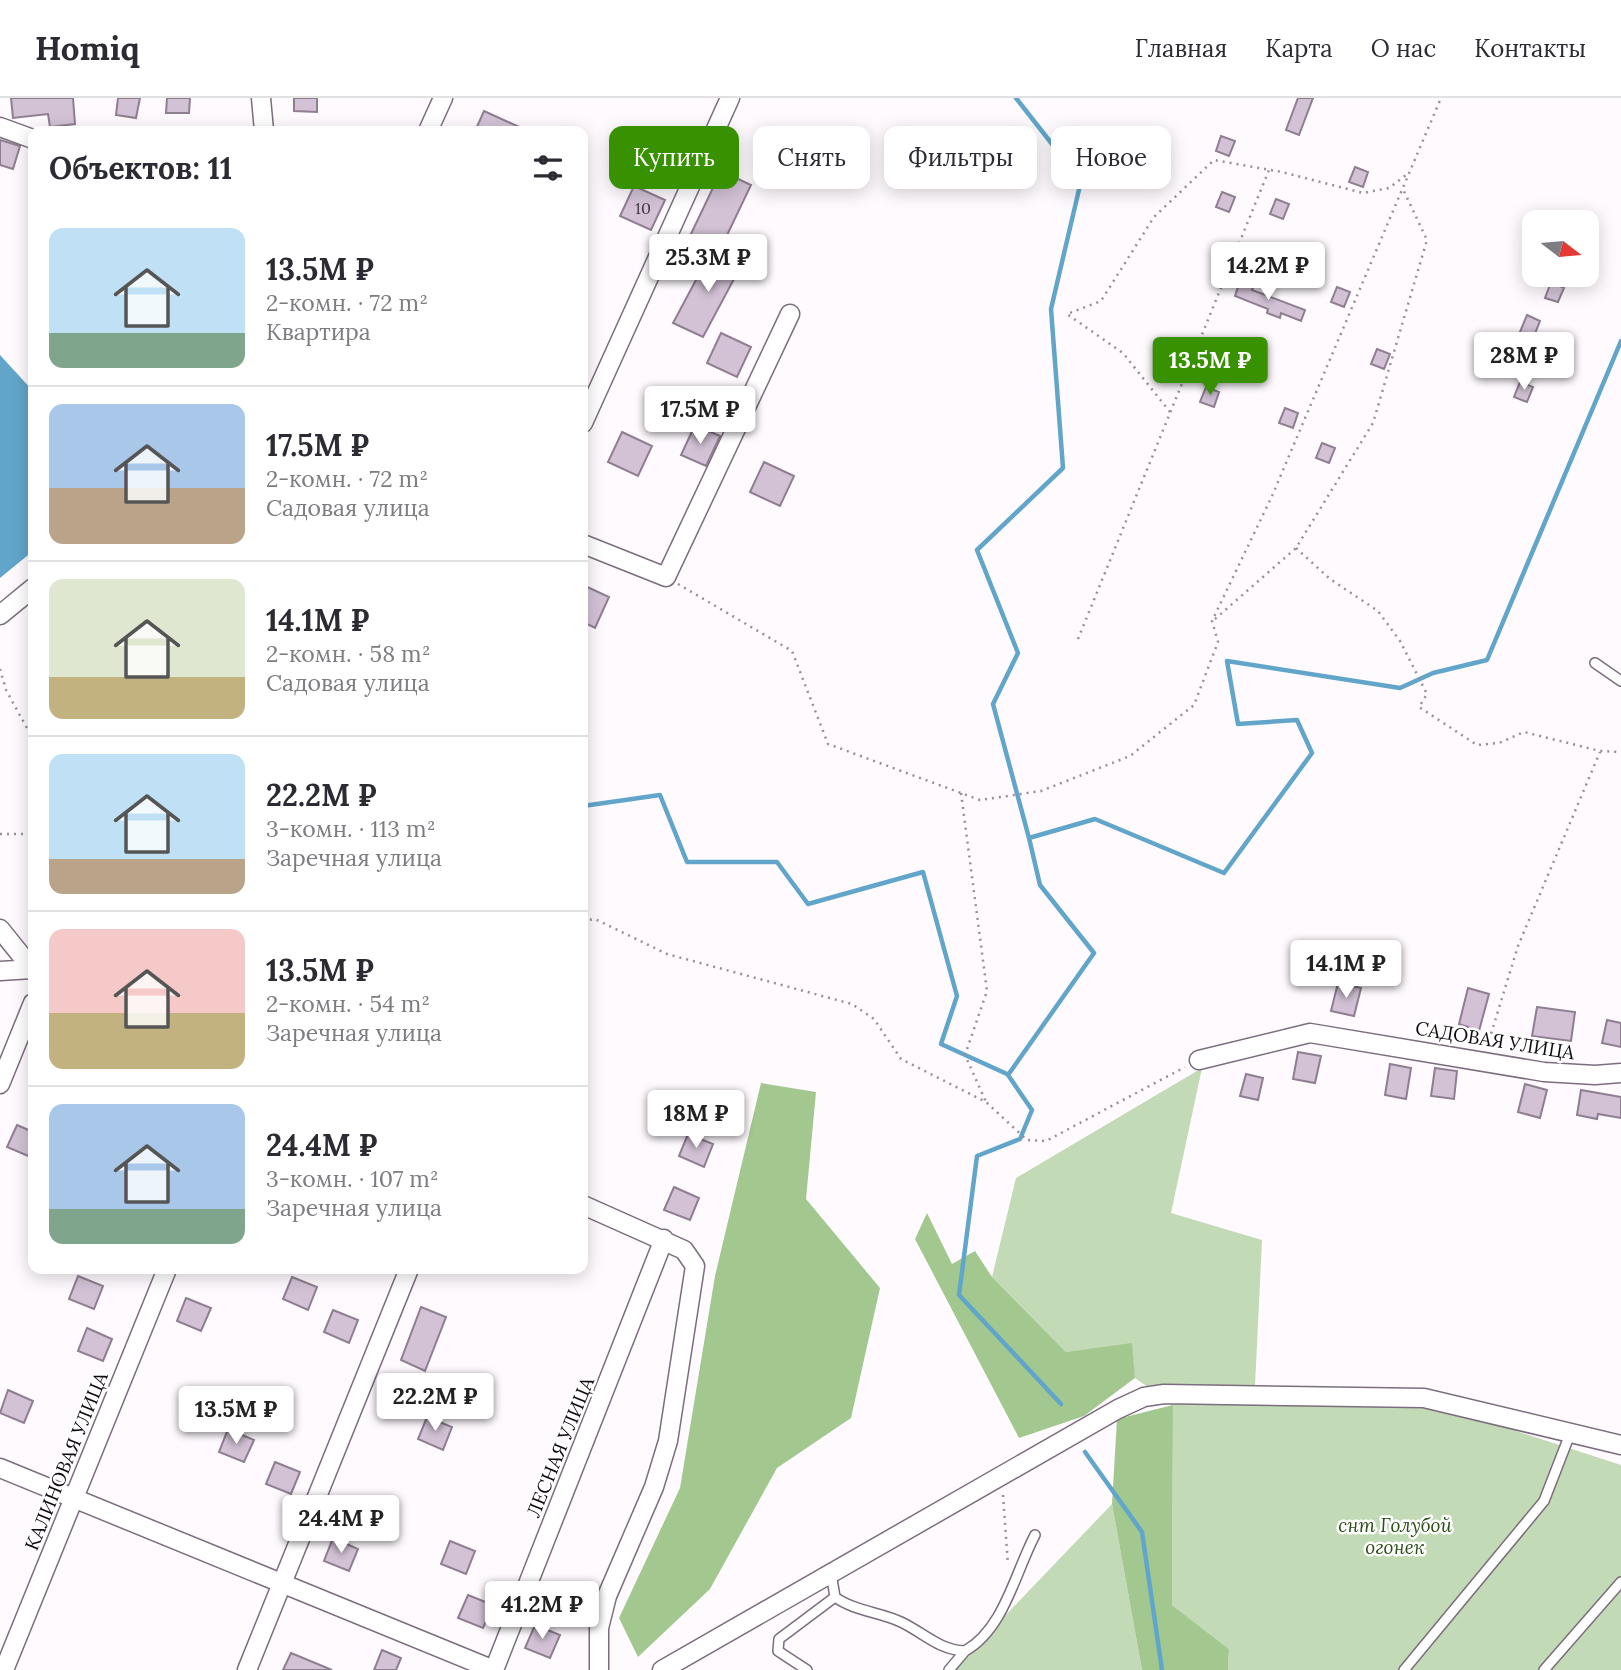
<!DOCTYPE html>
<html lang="ru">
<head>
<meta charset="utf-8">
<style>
	body { margin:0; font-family:Lora,serif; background:#f2f2f3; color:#2b2b33; height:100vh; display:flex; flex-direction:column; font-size:26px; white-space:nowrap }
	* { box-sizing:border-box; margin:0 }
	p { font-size:23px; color:#7c7c81 }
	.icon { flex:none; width:38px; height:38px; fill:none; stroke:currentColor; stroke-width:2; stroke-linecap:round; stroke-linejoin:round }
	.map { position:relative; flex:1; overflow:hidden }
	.details { position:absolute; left:28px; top:28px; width:560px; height:1148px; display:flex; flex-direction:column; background:#fff; border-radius:14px; box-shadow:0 4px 18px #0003 }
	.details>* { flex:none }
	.hud { position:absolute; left:609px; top:28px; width:665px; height:63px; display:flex; gap:14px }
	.needle { width:46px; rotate:106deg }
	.buttons { position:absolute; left:1522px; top:112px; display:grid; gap:14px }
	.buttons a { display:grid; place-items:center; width:77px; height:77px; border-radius:14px; background:#fff; box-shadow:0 4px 18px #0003; font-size:35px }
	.price { position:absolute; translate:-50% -60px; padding:0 16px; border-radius:7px; background:#fff; color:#222; font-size:23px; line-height:46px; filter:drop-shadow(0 2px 4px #0008) }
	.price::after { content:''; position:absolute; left:50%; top:42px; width:21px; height:16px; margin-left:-10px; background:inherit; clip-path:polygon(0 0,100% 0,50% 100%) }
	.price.current { background:#389100; color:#fff }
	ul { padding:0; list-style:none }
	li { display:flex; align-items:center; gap:21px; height:175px; padding:0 21px }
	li+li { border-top:2px solid #e1e1e2 }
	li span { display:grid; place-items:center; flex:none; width:196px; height:140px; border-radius:14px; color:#555 }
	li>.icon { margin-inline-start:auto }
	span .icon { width:84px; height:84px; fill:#fffc; stroke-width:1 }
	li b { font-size:30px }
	h2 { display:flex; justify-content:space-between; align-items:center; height:84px; padding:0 21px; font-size:30px }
	.chip { padding:0 24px; border-radius:14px; background:#fff; box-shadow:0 4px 18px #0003; font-size:24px; line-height:63px }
	.chip.current { background:#389100; color:#fff }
	header { display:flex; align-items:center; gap:42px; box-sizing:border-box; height:98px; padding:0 35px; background:#fff; border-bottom:2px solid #e1e1e2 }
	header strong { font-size:33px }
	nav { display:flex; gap:38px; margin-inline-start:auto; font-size:24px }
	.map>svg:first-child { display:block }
	.green { fill:#c2dab6 }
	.forest { fill:#a2c88f }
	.water { fill:#61a6ca }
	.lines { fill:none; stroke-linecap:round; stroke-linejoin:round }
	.stream { stroke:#61a6ca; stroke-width:4.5 }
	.building { fill:#d3c2d6; stroke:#8e7e90; stroke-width:2 }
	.lane-casing { stroke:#7c6d7e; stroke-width:12 }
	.street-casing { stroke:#7c6d7e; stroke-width:21 }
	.path { stroke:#959095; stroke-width:2.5; stroke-dasharray:2 5; stroke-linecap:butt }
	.lane { stroke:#fff; stroke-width:9 }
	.street { stroke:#fff; stroke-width:18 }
	.labels { text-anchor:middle; stroke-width:5; stroke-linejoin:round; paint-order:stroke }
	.number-label { font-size:16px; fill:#403842 }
	.street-label { font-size:19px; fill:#0f0a10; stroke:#fff }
	.park-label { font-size:19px; font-style:italic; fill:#2b4e15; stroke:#fff }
</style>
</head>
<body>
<header>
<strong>Homiq</strong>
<nav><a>Главная</a><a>Карта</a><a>О нас</a><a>Контакты</a></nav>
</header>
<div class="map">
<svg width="1621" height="1572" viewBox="0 0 1621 1572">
	<rect width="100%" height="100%" fill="#fefafe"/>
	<path class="green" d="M1202 970 1171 1115 1262 1142 1255 1288 1267 1308 1427 1304 1621 1367V1572H1228L1229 1551 1172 1507 1173 1307 1135 1280 1131 1246 1066 1254 992 1179 1016 1080Z
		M1112 1406 1142 1572H953Z"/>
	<path class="forest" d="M761 985 816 994 806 1101 880 1190 851 1320 777 1370 710 1491 638 1559 619 1520 680 1390 715 1178Z
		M927 1115 952 1166 975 1153 992 1179 1066 1254 1132 1245 1135 1280 1084 1318 1019 1340 915 1141Z
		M1173 1307 1172 1507 1229 1551 1228 1572H1142L1112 1406 1117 1321Z"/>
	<path class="water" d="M0 257 33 293V453L0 480Z"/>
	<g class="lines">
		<path class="stream" d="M1016 0 1081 83 1051 211 1063 370 977 452 1018 555 993 606 1029 740
			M583 708 660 697 687 764H777L808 806 923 774 957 898 941 946 1007 976
			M1061 1306 959 1197 977 1058 1020 1041 1032 1012 1008 977 1094 855 1040 787 1029 740 1095 721 1224 775 1312 655 1297 622 1238 626 1227 563 1400 590 1433 575 1487 562 1621 243
			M1085 1354 1142 1434 1162 1572"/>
	</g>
	<path class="building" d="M11 0H73L75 26 50 29 48 16 13 20Z
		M118 0H140L136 20 116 17Z
		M167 0H190L189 15H166Z
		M294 0H317V14L294 13Z
		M1298 0H1313L1299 37 1286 32Z
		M484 13 528 33H475Z
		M1221 38 1235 43 1229 58 1216 53Z
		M0 42 20 48 13 71 0 67Z
		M1355 69 1368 74 1363 89 1349 84Z
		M721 73 751 87 719 154 689 140Z
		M634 88 665 102 651 132 620 118Z
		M1222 94 1235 99 1229 114 1216 109Z
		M1276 101 1289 106 1283 121 1270 116Z
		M712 152 742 166 703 239 673 225Z
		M1240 183 1254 188 1252 192 1305 212 1301 223 1281 215 1280 220 1267 215 1268 211 1235 198Z
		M1551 184 1564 190 1558 204 1545 200Z
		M1337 189 1350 194 1344 209 1331 204Z
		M1527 217 1540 223 1522 268 1508 263Z
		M721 235 751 249 737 279 707 265Z
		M1377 251 1390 256 1384 271 1371 266Z
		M1520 284 1533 289 1527 304 1514 299Z
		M1206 289 1219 294 1214 309 1200 304Z
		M1285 310 1298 315 1293 330 1279 325Z
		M695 327 720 338 706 368 681 357Z
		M622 334 652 348 638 378 608 364Z
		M1322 345 1335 350 1329 365 1316 360Z
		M764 364 794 378 780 408 750 394Z
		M583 487 609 499 595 530 583 524Z
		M1338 885 1361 890 1354 918 1331 913Z
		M1468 890 1489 896 1479 933 1459 926Z
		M1537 909 1575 914 1571 943 1532 938Z
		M1607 922 1621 925V949L1602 945Z
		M1298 954 1321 958 1315 985 1293 981Z
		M1390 966 1411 970 1406 1001 1385 997Z
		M1435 970 1457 973 1454 1001 1431 998Z
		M1246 976 1263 980 1258 1002 1240 998Z
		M1525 986 1547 992 1540 1020 1518 1014Z
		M1581 992 1621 999V1020L1598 1016 1597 1021 1577 1017Z
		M17 1027 33 1034V1060L7 1049Z
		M688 1036 713 1046 704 1069 679 1058Z
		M674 1089 699 1100 690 1122 664 1112Z
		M78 1178 103 1188 94 1211 69 1201Z
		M292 1179 317 1189 308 1212 283 1201Z
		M186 1200 211 1210 201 1233 177 1223Z
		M421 1209 446 1219 425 1273 401 1262Z
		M333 1212 358 1222 349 1245 324 1234Z
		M87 1230 112 1241 103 1263 78 1253Z
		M8 1292 33 1303 24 1325 0 1315Z
		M427 1319 452 1329 443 1352 418 1341Z
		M228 1331 254 1342 244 1364 219 1354Z
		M275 1364 300 1374 291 1396 266 1386Z
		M333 1440 358 1451 349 1473 324 1463Z
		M450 1443 475 1453 466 1476 441 1466Z
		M468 1497 493 1507 483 1530 458 1520Z
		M535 1527 560 1537 550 1560 525 1550Z
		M382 1552 401 1560 396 1572H374Z
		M291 1555 332 1572H283Z"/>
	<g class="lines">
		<g class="lane-casing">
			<path id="lane" d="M1595 565 1621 583
				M831 1475 835 1499C854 1513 880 1514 901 1524 924 1535 939 1552 965 1553 1004 1531 1015 1475 1035 1437
				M807 1572 778 1553 779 1541 835 1499
				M949 1572 965 1553
				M1404 1572 1544 1403 1570 1336
				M1544 1572 1621 1484"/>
		</g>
		<g class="street-casing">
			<path id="street" d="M261 0 264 33
				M0 29 33 41
				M428 33 443 0
				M583 325 730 0
				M583 446 666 479 790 216
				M0 517 33 490
				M0 831 33 872
				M0 873 32 871
				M1199 962 1310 935 1544 974 1595 977 1621 975
				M0 986 33 905
				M583 1107 684 1152 695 1168 668 1343 654 1389 607 1498 599 1530V1572
				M0 1370 494 1572
				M4 1572 167 1171
				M247 1572 409 1171
				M494 1572 664 1141
				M662 1572 1118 1311 1144 1299 1164 1296 1424 1300 1621 1347"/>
		</g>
		<path class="path" d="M1170 314 1123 255 1067 216 1101 203 1154 119 1214 62 1282 74 1363 95 1389 90 1406 77
			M1296 450 1330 481 1378 513 1400 543 1427 596 1419 609 1477 647 1499 645 1524 634 1600 653 1621 654
			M678 486 792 553 828 646 980 702 1041 693 1130 658 1194 607 1218 544 1212 523 1272 398 1441 0
			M1215 521 1296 450 1373 325 1427 142 1402 89
			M1078 541 1269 72
			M0 571 6 592 33 641
			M961 695 987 893 965 957 986 1004
			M0 736H33
			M583 823 595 821 667 856 852 906 874 921 901 961 986 1004 1027 1042 1046 1043 1185 969
			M1487 949 1518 848 1600 654
			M1003 1397 1008 1467"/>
		<use href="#lane" class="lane"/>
		<use href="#street" class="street"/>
	</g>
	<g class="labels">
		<g class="number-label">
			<text x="643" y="116">10</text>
		</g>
		<g class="street-label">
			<text transform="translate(1495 942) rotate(9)" y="7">САДОВАЯ УЛИЦА</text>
			<text transform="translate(560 1349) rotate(-68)" y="7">ЛЕСНАЯ УЛИЦА</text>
			<text transform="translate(66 1363) rotate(-68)" y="7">КАЛИНОВАЯ УЛИЦА</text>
		</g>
		<g class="park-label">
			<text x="1395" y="1434">снт Голубой<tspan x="1395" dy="22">огонек</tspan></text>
		</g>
	</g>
</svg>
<div class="buttons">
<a><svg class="needle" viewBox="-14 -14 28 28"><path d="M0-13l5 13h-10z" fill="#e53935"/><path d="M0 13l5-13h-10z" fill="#7c7c81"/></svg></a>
</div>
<b class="price" style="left:708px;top:196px">25.3M ₽</b>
<b class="price" style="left:1268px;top:204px">14.2M ₽</b>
<b class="price" style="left:1524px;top:294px">28M ₽</b>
<b class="price current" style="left:1210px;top:299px">13.5M ₽</b>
<b class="price" style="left:700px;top:348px">17.5M ₽</b>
<b class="price" style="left:1346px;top:902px">14.1M ₽</b>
<b class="price" style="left:696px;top:1052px">18M ₽</b>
<b class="price" style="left:435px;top:1335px">22.2M ₽</b>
<b class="price" style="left:236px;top:1348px">13.5M ₽</b>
<b class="price" style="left:341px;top:1457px">24.4M ₽</b>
<b class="price" style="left:542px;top:1543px">41.2M ₽</b>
<div class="hud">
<a class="chip current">Купить</a>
<a class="chip">Снять</a>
<a class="chip">Фильтры</a>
<a class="chip">Новое</a>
</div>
<section class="details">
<h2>Объектов: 11<svg class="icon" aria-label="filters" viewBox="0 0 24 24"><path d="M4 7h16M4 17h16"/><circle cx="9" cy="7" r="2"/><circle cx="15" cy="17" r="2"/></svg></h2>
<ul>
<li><span style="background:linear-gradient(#bfe0f5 75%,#7fa58c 0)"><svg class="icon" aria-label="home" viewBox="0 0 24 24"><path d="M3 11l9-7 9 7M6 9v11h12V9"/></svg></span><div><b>13.5M ₽</b><p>2-комн. · 72 m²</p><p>Квартира</p></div></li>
<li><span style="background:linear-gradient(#a9c7e8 60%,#b9a48a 0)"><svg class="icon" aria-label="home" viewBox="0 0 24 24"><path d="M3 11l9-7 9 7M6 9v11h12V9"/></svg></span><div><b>17.5M ₽</b><p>2-комн. · 72 m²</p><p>Садовая улица</p></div></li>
<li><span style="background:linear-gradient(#dfe7d0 70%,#c2b280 0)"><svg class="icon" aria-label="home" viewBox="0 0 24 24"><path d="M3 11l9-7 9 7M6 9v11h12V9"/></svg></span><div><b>14.1M ₽</b><p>2-комн. · 58 m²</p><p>Садовая улица</p></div></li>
<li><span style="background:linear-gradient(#bfe0f5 75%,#b9a48a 0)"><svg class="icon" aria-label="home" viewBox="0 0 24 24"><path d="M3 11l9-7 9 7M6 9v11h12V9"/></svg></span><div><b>22.2M ₽</b><p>3-комн. · 113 m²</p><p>Заречная улица</p></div></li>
<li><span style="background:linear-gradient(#f6c9c9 60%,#c2b280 0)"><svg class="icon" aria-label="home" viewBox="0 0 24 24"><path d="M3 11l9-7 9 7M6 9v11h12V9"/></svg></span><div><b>13.5M ₽</b><p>2-комн. · 54 m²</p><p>Заречная улица</p></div></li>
<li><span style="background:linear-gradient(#a9c7e8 75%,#7fa58c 0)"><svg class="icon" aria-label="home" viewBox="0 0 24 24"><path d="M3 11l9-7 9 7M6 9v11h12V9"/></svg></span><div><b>24.4M ₽</b><p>3-комн. · 107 m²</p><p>Заречная улица</p></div></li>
</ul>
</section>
</div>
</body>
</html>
